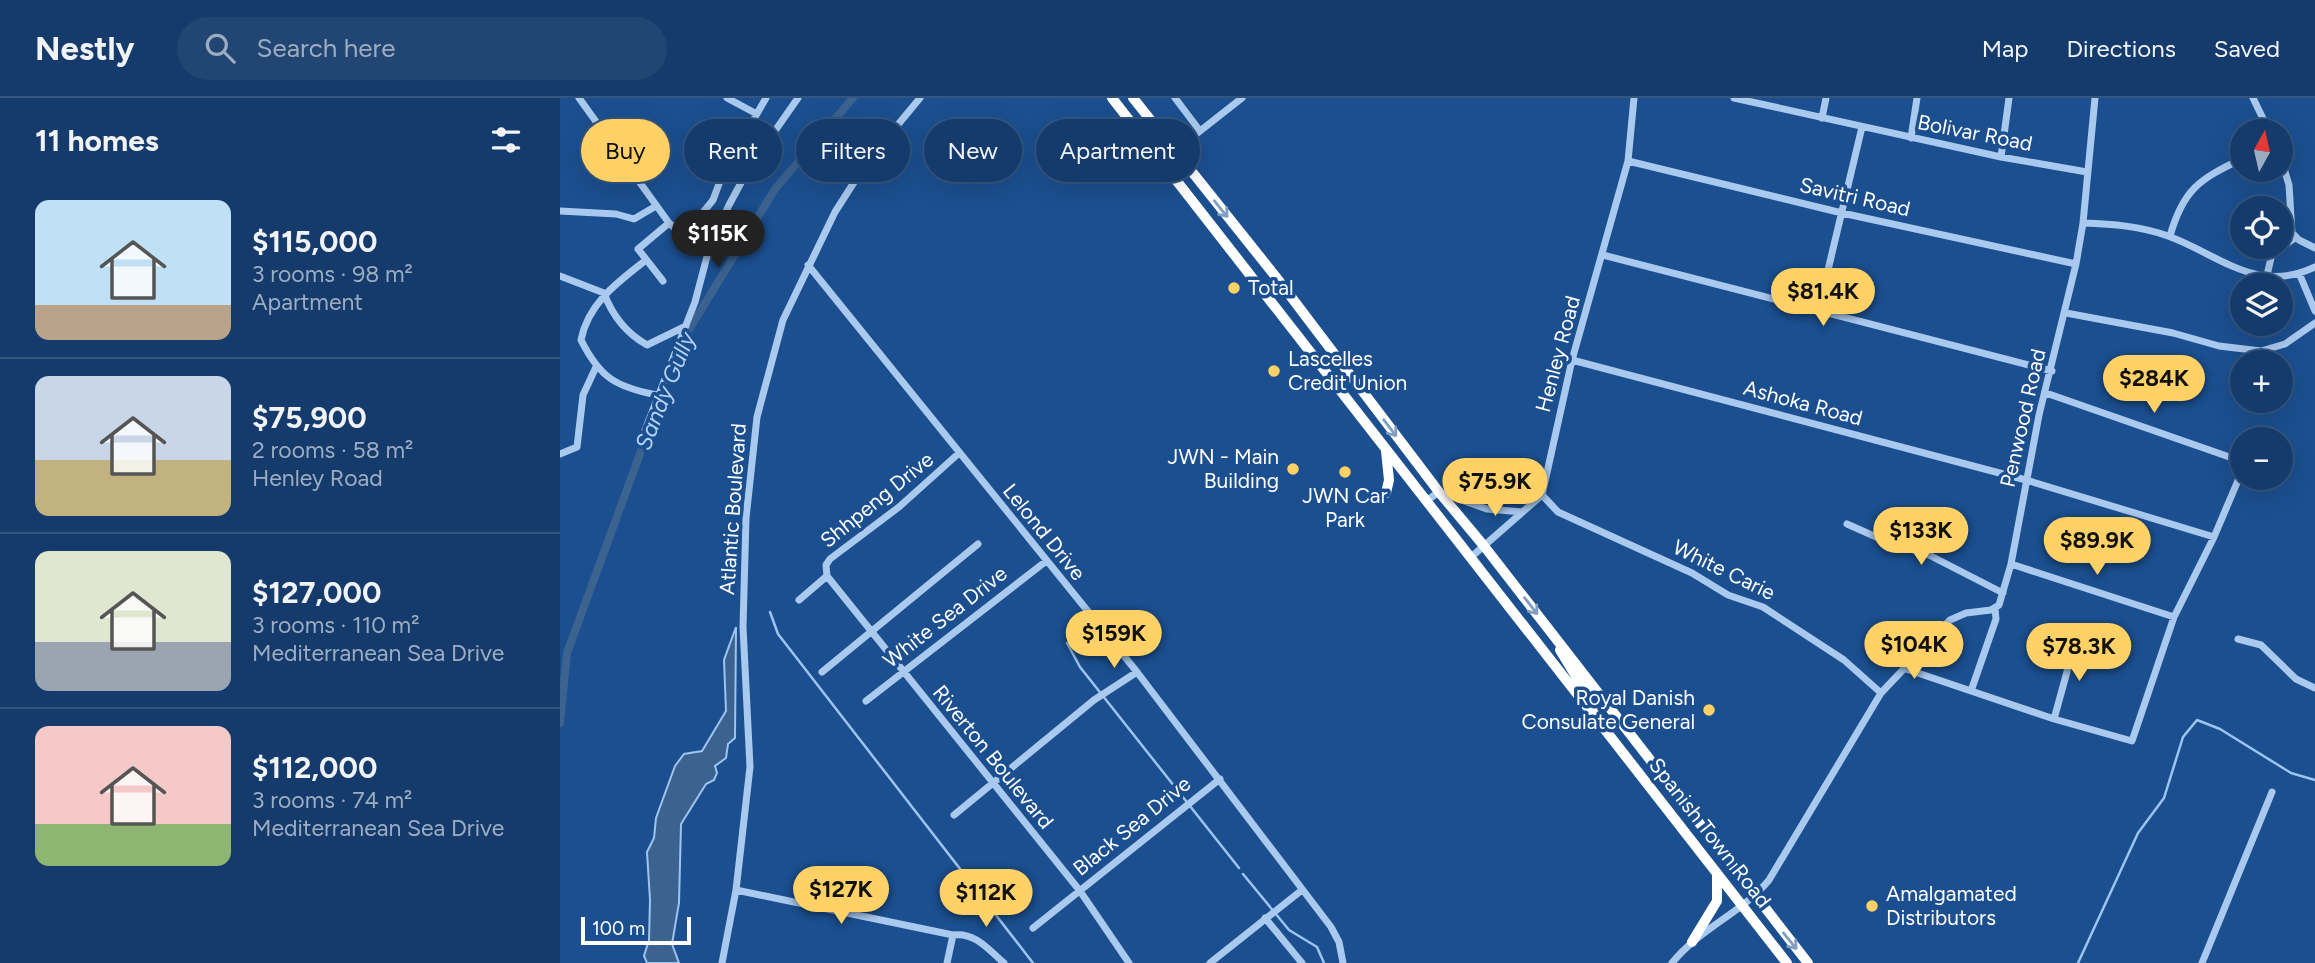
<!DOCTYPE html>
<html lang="en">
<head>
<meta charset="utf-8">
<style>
	body { margin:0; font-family:Figtree,sans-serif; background:#214673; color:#f1f3f6; height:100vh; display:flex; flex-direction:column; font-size:26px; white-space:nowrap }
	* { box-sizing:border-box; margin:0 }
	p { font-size:23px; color:#9dadc1 }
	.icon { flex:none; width:38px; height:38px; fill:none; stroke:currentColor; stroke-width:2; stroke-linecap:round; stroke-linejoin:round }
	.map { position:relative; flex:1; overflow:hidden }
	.side { display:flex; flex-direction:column; background:#143b6b; width:560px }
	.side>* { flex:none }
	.guide { position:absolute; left:21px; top:21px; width:665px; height:63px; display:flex; gap:14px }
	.needle { width:46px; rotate:8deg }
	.fabs { position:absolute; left:1670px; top:21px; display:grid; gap:14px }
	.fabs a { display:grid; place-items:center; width:63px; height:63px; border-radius:50%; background:#143b6b; box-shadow:0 7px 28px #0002,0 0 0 2px #33557e; font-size:35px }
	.scale { position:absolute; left:21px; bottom:18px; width:110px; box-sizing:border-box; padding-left:7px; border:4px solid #fff; border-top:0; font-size:19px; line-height:24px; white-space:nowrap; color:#fff; -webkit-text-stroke:5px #1b4f8f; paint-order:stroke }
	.price { position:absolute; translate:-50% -60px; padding:0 16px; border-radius:24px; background:#ffd166; color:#111; font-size:23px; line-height:46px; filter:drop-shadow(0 2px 4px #0008) }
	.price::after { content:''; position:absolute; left:50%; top:42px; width:21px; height:16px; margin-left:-10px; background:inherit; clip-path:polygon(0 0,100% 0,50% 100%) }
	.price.current { background:#222; color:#fff }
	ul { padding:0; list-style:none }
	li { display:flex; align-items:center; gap:21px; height:175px; padding:0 35px }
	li+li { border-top:2px solid #33557e }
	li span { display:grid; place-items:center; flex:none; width:196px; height:140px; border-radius:14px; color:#555 }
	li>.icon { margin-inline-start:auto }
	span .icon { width:84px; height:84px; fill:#fffc; stroke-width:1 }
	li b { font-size:30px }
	h2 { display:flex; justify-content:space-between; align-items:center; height:84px; padding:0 35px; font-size:30px }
	.pill { padding:0 24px; border-radius:32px; background:#143b6b; box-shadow:0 7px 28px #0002,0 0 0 2px #33557e; font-size:24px; line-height:63px }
	.pill.current { background:#ffd166; color:#111 }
	header { display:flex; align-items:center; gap:42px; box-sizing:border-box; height:98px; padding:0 35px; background:#143b6b; border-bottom:2px solid #33557e }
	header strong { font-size:33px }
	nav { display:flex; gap:38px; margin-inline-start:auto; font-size:24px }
	.search { width:490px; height:63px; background:#214673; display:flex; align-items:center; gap:18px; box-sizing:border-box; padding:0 24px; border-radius:38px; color:#9dadc1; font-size:26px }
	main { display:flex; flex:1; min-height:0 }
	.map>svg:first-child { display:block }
	.water { fill:#3c6290; stroke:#9cc4f0; stroke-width:2 }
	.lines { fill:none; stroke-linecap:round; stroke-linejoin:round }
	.stream { stroke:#9cc4f0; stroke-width:2.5 }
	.canal { stroke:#3c6290; stroke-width:8 }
	.minor { stroke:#a9c9ee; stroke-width:7 }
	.highway { stroke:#fff; stroke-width:10 }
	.oneway { stroke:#829ec1 }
	.poi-dot { fill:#ffd166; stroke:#1b4f8f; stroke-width:2.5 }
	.labels { text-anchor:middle; stroke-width:7; stroke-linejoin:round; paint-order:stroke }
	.street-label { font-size:21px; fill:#fff; stroke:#1b4f8f }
	.poi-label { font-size:21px; fill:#fff; stroke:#1b4f8f; text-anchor:start }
	.water-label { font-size:23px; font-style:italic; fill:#b5d3f5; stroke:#1b4f8f }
</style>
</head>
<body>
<header>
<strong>Nestly</strong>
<div class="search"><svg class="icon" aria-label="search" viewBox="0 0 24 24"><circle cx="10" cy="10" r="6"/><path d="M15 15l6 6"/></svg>Search here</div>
<nav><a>Map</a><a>Directions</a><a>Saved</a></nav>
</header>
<main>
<section class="side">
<h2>11 homes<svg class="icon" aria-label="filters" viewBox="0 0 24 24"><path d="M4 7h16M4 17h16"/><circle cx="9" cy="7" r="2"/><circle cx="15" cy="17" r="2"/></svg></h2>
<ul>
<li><span style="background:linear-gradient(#bfe0f5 75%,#b9a48a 0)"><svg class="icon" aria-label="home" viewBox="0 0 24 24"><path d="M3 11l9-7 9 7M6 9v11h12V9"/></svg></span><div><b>$115,000</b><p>3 rooms · 98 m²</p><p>Apartment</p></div></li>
<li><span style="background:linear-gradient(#c9d6e8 60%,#c2b280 0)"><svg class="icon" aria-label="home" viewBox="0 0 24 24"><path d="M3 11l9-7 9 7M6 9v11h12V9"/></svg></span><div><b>$75,900</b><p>2 rooms · 58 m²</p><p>Henley Road</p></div></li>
<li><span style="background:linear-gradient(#dfe7d0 65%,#9aa5b1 0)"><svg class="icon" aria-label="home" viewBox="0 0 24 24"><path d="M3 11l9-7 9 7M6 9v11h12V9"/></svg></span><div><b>$127,000</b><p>3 rooms · 110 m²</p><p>Mediterranean Sea Drive</p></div></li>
<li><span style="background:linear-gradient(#f6c9c9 70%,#8fb573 0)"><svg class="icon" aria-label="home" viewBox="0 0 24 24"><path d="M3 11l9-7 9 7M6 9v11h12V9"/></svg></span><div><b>$112,000</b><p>3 rooms · 74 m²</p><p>Mediterranean Sea Drive</p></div></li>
</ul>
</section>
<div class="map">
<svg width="1755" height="865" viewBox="0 0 1755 865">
	<rect width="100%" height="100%" fill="#1b4f8f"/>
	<path class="water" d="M176 529 175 640 168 646 166 660 155 668 157 675 154 682 146 686 121 726 119 805 112 846 119 865H87L84 858 89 842 90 802 87 754 94 740 96 720 115 668 124 656 142 653 166 613 164 562Z"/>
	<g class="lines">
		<path class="stream" d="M210 514 218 536 473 865
			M507 545 520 569 679 770
			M683 776 729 832 757 849 764 865
			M1518 865 1578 735 1604 700 1623 639 1637 622 1660 631 1731 675 1755 682"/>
		<path class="canal" d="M122 243 215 91 293 0
			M0 625 7 555 99 304"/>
		<path class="minor" d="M19 0 109 125 124 138 149 151
			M167 0 195 15
			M615 0 640 33 615 53
			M1174 0 1441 59 1527 74
			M1693 0 1709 33
			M1262 20 1266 0
			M640 33 682 0
			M1351 40 1357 0
			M1720 57 1729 87 1732 135 1739 142 1755 150
			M1441 59 1449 0
			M1068 63 1282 115 1516 166
			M0 113 56 116 74 121 96 108
			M1523 125C1552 126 1580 128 1608 138 1658 156 1697 197 1755 169
			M124 138 153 102 163 75 206 0
			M1610 138C1623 92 1639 81 1682 61
			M1043 157 1492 273
			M86 162C58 184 28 205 21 242 40 280 56 289 97 297
			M248 167 577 574 771 829 779 844 783 865
			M1739 175 1755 213
			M1707 177 1712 156 1735 140
			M0 178 44 195C52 217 66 235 87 247L126 228
			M103 183 78 151 109 125
			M1258 214 1302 29
			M1506 215 1613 235 1659 248 1701 253 1725 246 1755 225
			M1012 262 1466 382 1654 439
			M1486 295 1678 362 1682 366
			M80 345 135 204 149 151 169 107 189 70 238 0
			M0 356 17 349 23 297 36 269
			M982 397 998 414 1132 475 1168 497 1203 509 1284 562 1321 595
			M866 403 879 394 927 411 963 414
			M1287 426 1332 446 1365 455 1443 495
			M910 460 982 397 1012 262 1068 63 1074 0
			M1451 466 1614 519
			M267 478 520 793 569 865
			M267 478 266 467 270 461 339 409 398 356
			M239 502 267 478
			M1678 541 1701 547 1736 581 1755 590
			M1346 571 1494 621 1572 643 1614 519 1654 439 1682 373
			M262 574 418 446
			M1411 593 1436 521 1435 510
			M306 603 485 464
			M1494 621 1516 541
			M394 717 534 602 577 574
			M176 792 393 837C415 834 428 851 444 865
			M705 820 742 865
			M473 830 660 681
			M162 865 176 792 190 669 183 529 186 420 197 319 223 222 275 114 307 64 360 0
			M387 865 393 837
			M650 865 742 792
			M1112 865C1139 831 1182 815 1209 782L1321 595 1390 522 1406 515 1431 512 1439 507 1451 466 1479 317 1516 166 1523 125 1535 0
			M1642 865 1712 694"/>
		<path class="highway" d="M552 0 1227 865
			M573 0 716 179 879 394 924 448 1248 865
			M826 395 829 382 826 353
			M1000 552 1037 613
			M1132 844 1157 803V777"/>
	</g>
	<defs><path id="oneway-shaft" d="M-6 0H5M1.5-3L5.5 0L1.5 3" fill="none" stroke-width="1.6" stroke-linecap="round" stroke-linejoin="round" transform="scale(1.75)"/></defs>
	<g class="oneway">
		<use href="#oneway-shaft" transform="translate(661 111) rotate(51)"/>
		<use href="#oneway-shaft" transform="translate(830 330) rotate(53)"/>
		<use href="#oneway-shaft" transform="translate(971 508) rotate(52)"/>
		<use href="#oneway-shaft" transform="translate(1230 843) rotate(51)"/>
	</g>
	<g class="poi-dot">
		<circle cx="674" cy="190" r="7"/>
		<circle cx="714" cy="273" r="7"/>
		<circle cx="733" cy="371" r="7"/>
		<circle cx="785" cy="374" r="7"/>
		<circle cx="1149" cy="612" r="7"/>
		<circle cx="1312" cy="808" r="7"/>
	</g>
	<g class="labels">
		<g class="street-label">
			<text transform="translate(1415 35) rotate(11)" y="7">Bolivar Road</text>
			<text transform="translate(1295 99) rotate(13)" y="7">Savitri Road</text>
			<text transform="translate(998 256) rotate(-75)" y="7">Henley Road</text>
			<text transform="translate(1243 305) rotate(15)" y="7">Ashoka Road</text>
			<text transform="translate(1463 320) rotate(-77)" y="7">Penwood Road</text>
			<text transform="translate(317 402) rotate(-39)" y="7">Shhpeng Drive</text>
			<text transform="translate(173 411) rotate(-86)" y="7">Atlantic Boulevard</text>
			<text transform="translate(484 434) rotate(51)" y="7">Lelond Drive</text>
			<text transform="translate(1164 472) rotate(26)" y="7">White Carie</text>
			<text transform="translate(385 519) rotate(-38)" y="7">White Sea Drive</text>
			<text transform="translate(433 659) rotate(51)" y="7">Riverton Boulevard</text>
			<text transform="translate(572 728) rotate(-39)" y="7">Black Sea Drive</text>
			<text transform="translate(1150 735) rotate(52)" y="7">Spanish Town Road</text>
		</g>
		<g class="poi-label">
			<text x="688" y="197">Total</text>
			<text x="728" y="268">Lascelles<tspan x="728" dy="24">Credit Union</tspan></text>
			<text x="719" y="366" text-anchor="end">JWN - Main<tspan x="719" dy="24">Building</tspan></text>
			<text x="785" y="405" text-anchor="middle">JWN Car<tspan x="785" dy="24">Park</tspan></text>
			<text x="1135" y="607" text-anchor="end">Royal Danish<tspan x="1135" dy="24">Consulate General</tspan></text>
			<text x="1326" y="803">Amalgamated<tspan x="1326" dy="24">Distributors</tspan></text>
		</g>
		<g class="water-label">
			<text transform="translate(105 293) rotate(-68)" y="8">Sandy Gully</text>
		</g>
	</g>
</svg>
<div class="fabs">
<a><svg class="needle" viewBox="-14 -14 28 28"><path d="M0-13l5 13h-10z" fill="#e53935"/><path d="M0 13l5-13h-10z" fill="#9dadc1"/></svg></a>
<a><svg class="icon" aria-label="locate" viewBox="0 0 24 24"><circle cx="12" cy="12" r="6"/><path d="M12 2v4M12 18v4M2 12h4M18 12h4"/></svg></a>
<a><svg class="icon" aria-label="layers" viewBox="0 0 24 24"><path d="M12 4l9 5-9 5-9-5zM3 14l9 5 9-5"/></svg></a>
<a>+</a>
<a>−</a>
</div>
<div class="scale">100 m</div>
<b class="price current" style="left:158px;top:172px">$115K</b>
<b class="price" style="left:1263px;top:230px">$81.4K</b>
<b class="price" style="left:1594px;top:317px">$284K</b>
<b class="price" style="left:935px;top:420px">$75.9K</b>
<b class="price" style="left:1361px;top:469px">$133K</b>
<b class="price" style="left:1537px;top:479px">$89.9K</b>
<b class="price" style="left:554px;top:572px">$159K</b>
<b class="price" style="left:1354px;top:583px">$104K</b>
<b class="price" style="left:1519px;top:585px">$78.3K</b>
<b class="price" style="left:281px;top:828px">$127K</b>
<b class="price" style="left:426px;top:831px">$112K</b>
<div class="guide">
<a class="pill current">Buy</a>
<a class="pill">Rent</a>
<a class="pill">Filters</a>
<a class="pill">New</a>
<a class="pill">Apartment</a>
</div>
</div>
</main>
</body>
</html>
